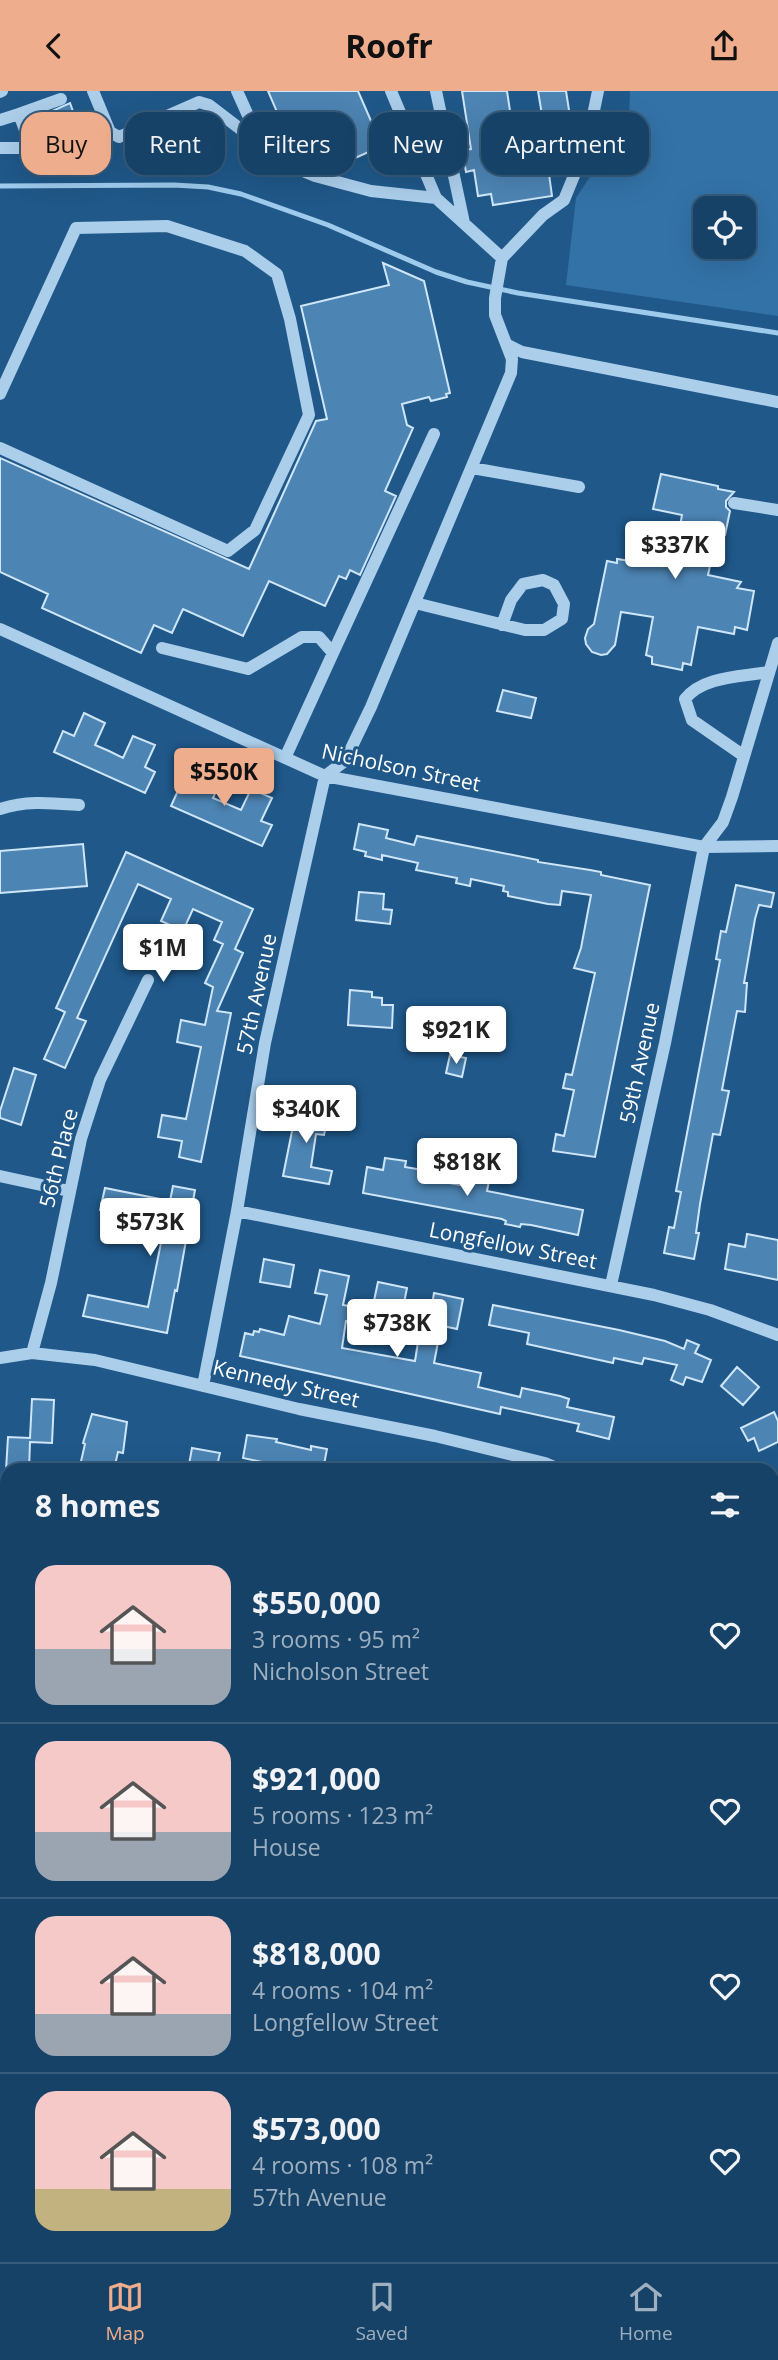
<!DOCTYPE html>
<html lang="en">
<head>
<meta charset="utf-8">
<style>
	body { margin:0; font-family:"Open Sans",sans-serif; background:#20496d; color:#f1f3f6; height:100vh; display:flex; flex-direction:column; font-size:26px; white-space:nowrap }
	* { box-sizing:border-box; margin:0 }
	p { font-size:23px; color:#9eb0c0 }
	.icon { flex:none; width:38px; height:38px; fill:none; stroke:currentColor; stroke-width:2; stroke-linecap:round; stroke-linejoin:round }
	.map { position:relative; flex:1; overflow:hidden }
	.sheet { position:absolute; left:0px; top:1372px; width:779px; height:800px; display:flex; flex-direction:column; background:#174267; border-radius:21px 21px 0 0; box-shadow:0 7px 28px #0002,0 0 0 2px #365b7b }
	.sheet>* { flex:none }
	.hud { position:absolute; left:21px; top:21px; width:737px; height:63px; display:flex; gap:14px }
	.controls { position:absolute; left:693px; top:105px; display:grid; gap:14px }
	.controls a { display:grid; place-items:center; width:63px; height:63px; border-radius:14px; background:#174267; box-shadow:0 7px 28px #0002,0 0 0 2px #365b7b; font-size:35px }
	.price { position:absolute; translate:-50% -60px; padding:0 16px; border-radius:7px; background:#fff; color:#222; font-size:23px; line-height:46px; filter:drop-shadow(0 2px 4px #0008) }
	.price::after { content:''; position:absolute; left:50%; top:42px; width:21px; height:16px; margin-left:-10px; background:inherit; clip-path:polygon(0 0,100% 0,50% 100%) }
	.price.selected { background:#eead8d; color:#111 }
	ul { padding:0; list-style:none }
	li { display:flex; align-items:center; gap:21px; height:175px; padding:0 35px }
	li+li { border-top:2px solid #365b7b }
	li span { display:grid; place-items:center; flex:none; width:196px; height:140px; border-radius:21px; color:#555 }
	li>.icon { margin-inline-start:auto }
	span .icon { width:84px; height:84px; fill:#fffc; stroke-width:1 }
	li b { font-size:30px }
	h2 { display:flex; justify-content:space-between; align-items:center; height:84px; padding:0 35px; font-size:30px }
	.pill { padding:0 24px; border-radius:21px; background:#174267; box-shadow:0 7px 28px #0002,0 0 0 2px #365b7b; font-size:24px; line-height:63px }
	.pill.selected { background:#eead8d; color:#111 }
	header { display:flex; justify-content:space-between; align-items:center; height:91px; padding:0 35px; background:#eead8d; color:#111; font-size:32px; font-weight:700 }
	.dock { display:flex; justify-content:space-around; align-items:center; height:98px; border-top:2px solid #365b7b; background:#174267; font-size:19px; color:#9eb0c0 }
	.dock a { display:grid; justify-items:center; gap:4px }
	.dock .selected { color:#eead8d }
	.map>svg:first-child { display:block }
	.green { fill:#3372a7; fill-rule:evenodd }
	.lines { fill:none; stroke-linecap:round; stroke-linejoin:round }
	.stream { stroke:#9ecaec; stroke-width:5 }
	.building { fill:#4c84b3; stroke:#cfe6f8; stroke-width:2 }
	.minor { stroke:#abceeb; stroke-width:12 }
	.labels { text-anchor:middle; stroke-width:6; stroke-linejoin:round; paint-order:stroke }
	.street-label { font-size:21px; fill:#fff; stroke:#1f5889 }
</style>
</head>
<body>
<header><svg class="icon" aria-label="back" viewBox="0 0 24 24"><path d="M15 5l-7 7 7 7"/></svg>Roofr<svg class="icon" aria-label="share" viewBox="0 0 24 24"><path d="M12 15V3M7 8l5-5 5 5M5 13v7h14v-7"/></svg></header>
<div class="map">
<svg width="778" height="2171" viewBox="0 0 778 2171">
	<rect width="100%" height="100%" fill="#1f5889"/>
	<path class="green" d="M630 0H778V225L566 194 576 107 629 27ZM705 117H744V156H705Z"/>
	<g class="lines">
		<path class="stream" d="M0 95 174 94 208 96 241 103 328 134 436 181 467 191 518 202 778 242"/>
	</g>
	<path class="building" d="M268 0H358L382 55 335 76 334 81 315 75 318 66 299 61 284 26 280 28Z
		M462 0H507L517 66 546 61 552 105 493 114 491 103 478 105 474 79 466 81 462 59 471 58Z
		M538 0H566L571 32 544 36Z
		M70 12 81 42 52 53 41 25Z
		M383 172 424 190 450 302 446 303 447 306 431 310 429 306 402 313 407 334 413 337 385 400 396 405 360 484 350 479 346 488 339 485 325 515 269 490 243 545 183 518 172 542 154 534 141 562 42 517 48 503 0 481V367L249 478 316 330 327 328 301 215 389 194Z
		M661 383 718 395V398L734 401 726 410V416L730 420 725 444 717 442 708 484 741 491 737 497 754 500 747 539 735 536 734 543 698 536 691 574 683 572 682 579 652 573V566L646 564 653 526 621 521 615 554 607 563 601 564 592 561 586 553 585 547 588 538 594 533 607 470 617 472V468L663 475 667 457 676 458 682 424 653 418Z
		M503 599 536 607 531 627 497 620Z
		M84 622 105 632 95 654 109 660 123 667 133 645 155 654 145 676 155 681 145 702 54 661 63 640 74 645Z
		M201 675 223 685 213 707 241 719 251 698 272 707 261 730 272 734 262 755 171 715 181 693 191 697Z
		M359 733 388 739 386 747 414 754 417 745 538 769V771L590 779 601 781V784L650 794 595 1066 553 1060 556 1043 564 1045 574 999 563 997 566 983 572 984 595 882 574 877 581 857 591 804 562 800 560 814 548 813 508 805V801L503 800 504 795 471 788 470 795 456 792 457 787 416 779 418 772 382 764V769L365 765 366 761 354 758Z
		M83 753 87 795 0 802V760Z
		M126 761 253 818 235 858 243 862 217 920 231 922 201 1071 179 1066 182 1050 158 1046 162 1024 186 1028 201 956 177 951 181 929 205 934 213 896 205 892 223 853 214 849 222 831 193 818 183 840 161 830 171 808 138 793 77 927 86 930 65 977 44 968 65 921 56 917Z
		M736 794 774 802 771 816 759 814 755 828 744 892H747L745 921 737 920 722 999 729 1000 720 1044 713 1043 700 1113 696 1142H699L694 1168 664 1162 669 1136 674 1137 681 1101 676 1100 720 869 716 868 721 840 726 841Z
		M359 801 384 803 383 818 392 819 390 833 356 829Z
		M350 899 372 901V906L382 907V914H393L392 937 348 934Z
		M450 964 466 967 462 986 446 982Z
		M14 977 36 984 21 1034 0 1027V1020Z
		M298 1010 323 1015 320 1030 327 1031 324 1044 316 1043 311 1076 332 1080 329 1093 283 1085Z
		M385 1067 406 1070 405 1076 429 1080 428 1088 460 1094 461 1086 489 1090 487 1100 583 1119 578 1144 531 1134 521 1133 520 1136 505 1133 506 1130 502 1128 363 1102 367 1076 383 1079Z
		M173 1095 195 1099 177 1200 175 1199 167 1242 83 1225 88 1204 148 1216 165 1132 100 1119 105 1097 170 1110Z
		M747 1143 778 1149V1189L725 1178 729 1153 745 1156Z
		M264 1168 294 1174 290 1196 260 1191Z
		M320 1179 349 1185 343 1214 372 1219 378 1191 407 1197 401 1227 395 1226 393 1241 346 1230 342 1257 415 1270 421 1232 441 1236 434 1272 481 1282 478 1296 520 1306 522 1297 560 1305 569 1308 567 1316 614 1326 609 1348 577 1340 579 1333 501 1316 500 1323 240 1265 245 1242 253 1244 254 1240 259 1241 260 1238 284 1244 289 1225 320 1233 327 1204 315 1202Z
		M434 1202 463 1208 457 1238 429 1232Z
		M493 1214 619 1239 665 1250 684 1258 687 1249 699 1254 695 1262 711 1269 702 1291 686 1286 683 1294 671 1289 677 1274 644 1267 642 1273 614 1267 613 1272 527 1253 529 1242 489 1234Z
		M737 1276 759 1296 743 1314 721 1295Z
		M32 1308 54 1309 52 1352 30 1351 29 1379H6L8 1346 30 1347Z
		M774 1321 778 1330V1351L759 1360 754 1347 748 1350 741 1337Z
		M92 1323 127 1331 123 1362 118 1361 115 1374H113L112 1379H79L85 1353 83 1352Z
		M247 1344 277 1348 276 1351 311 1359V1355L327 1358 323 1379H300L243 1367Z
		M192 1357 220 1362 216 1379H188Z"/>
	<g class="lines">
		<path class="minor" d="M93 0 110 41 119 46 199 11 209 14 286 73 315 85 371 100 436 107 502 167
			M237 0 260 51
			M391 0 436 107
			M436 0 464 132
			M0 1 2 0
			M0 29 19 23
			M0 57H32L19 23 61 8
			M508 254 522 261 778 311
			M0 303 76 137 167 135 245 160 277 183 290 228 309 324 255 439 228 460 0 357
			M472 377 579 396
			M734 412 778 419
			M415 512 525 539H544L562 528 564 513 554 494 543 489 523 493 511 509 502 534
			M0 538 325 685 704 756 778 755
			M162 557 248 578 302 546H319L333 562 285 667
			M333 562 434 343
			M744 665 692 629 685 608C703 585 741 586 768 581
			M0 718C26 709 52 712 79 714
			M0 1085 69 1100
			M237 1120 654 1204 710 1219 778 1244
			M611 1194 665 952 704 756 723 731 732 706 778 552
			M32 1262 51 1192 81 1048 100 989 148 889
			M0 1267 32 1262 95 1269 299 1318 435 1345 545 1372 561 1379
			M203 1295 237 1120 265 952 325 685 345 670 371 616 511 282 512 268 495 224V207L502 167 543 124 564 109 587 53 598 0
			M0 1569 7 1571
			M772 1757 778 1758
			M0 1767 7 1769
			M772 1813 778 1814
			M0 1971 7 1973
			M351 2165 358 2171
			M223 2171 224 2165
			M492 2171 495 2165"/>
	</g>
	<g class="labels">
		<g class="street-label">
			<text transform="translate(401 677) rotate(12)" y="7">Nicholson Street</text>
			<text transform="translate(257 903) rotate(-78)" y="7">57th Avenue</text>
			<text transform="translate(640 972) rotate(-78)" y="7">59th Avenue</text>
			<text transform="translate(59 1067) rotate(-76)" y="7">56th Place</text>
			<text transform="translate(513 1155) rotate(11)" y="7">Longfellow Street</text>
			<text transform="translate(286 1293) rotate(13)" y="7">Kennedy Street</text>
		</g>
	</g>
</svg>
<div class="controls">
<a><svg class="icon" aria-label="locate" viewBox="0 0 24 24"><circle cx="12" cy="12" r="6"/><path d="M12 2v4M12 18v4M2 12h4M18 12h4"/></svg></a>
</div>
<b class="price" style="left:675px;top:490px">$337K</b>
<b class="price selected" style="left:224px;top:717px">$550K</b>
<b class="price" style="left:163px;top:893px">$1M</b>
<b class="price" style="left:456px;top:975px">$921K</b>
<b class="price" style="left:306px;top:1054px">$340K</b>
<b class="price" style="left:467px;top:1107px">$818K</b>
<b class="price" style="left:150px;top:1167px">$573K</b>
<b class="price" style="left:397px;top:1268px">$738K</b>
<div class="hud">
<a class="pill selected">Buy</a>
<a class="pill">Rent</a>
<a class="pill">Filters</a>
<a class="pill">New</a>
<a class="pill">Apartment</a>
</div>
<section class="sheet">
<h2>8 homes<svg class="icon" aria-label="filters" viewBox="0 0 24 24"><path d="M4 7h16M4 17h16"/><circle cx="9" cy="7" r="2"/><circle cx="15" cy="17" r="2"/></svg></h2>
<ul>
<li><span style="background:linear-gradient(#f6c9c9 60%,#9aa5b1 0)"><svg class="icon" aria-label="home" viewBox="0 0 24 24"><path d="M3 11l9-7 9 7M6 9v11h12V9"/></svg></span><div><b>$550,000</b><p>3 rooms · 95 m²</p><p>Nicholson Street</p></div><svg class="icon" aria-label="heart" viewBox="0 0 24 24"><path d="M12 20l-8-8c-3-5 5-10 8-4 3-6 11-1 8 4z"/></svg></li>
<li><span style="background:linear-gradient(#f6c9c9 65%,#9aa5b1 0)"><svg class="icon" aria-label="home" viewBox="0 0 24 24"><path d="M3 11l9-7 9 7M6 9v11h12V9"/></svg></span><div><b>$921,000</b><p>5 rooms · 123 m²</p><p>House</p></div><svg class="icon" aria-label="heart" viewBox="0 0 24 24"><path d="M12 20l-8-8c-3-5 5-10 8-4 3-6 11-1 8 4z"/></svg></li>
<li><span style="background:linear-gradient(#f6c9c9 70%,#9aa5b1 0)"><svg class="icon" aria-label="home" viewBox="0 0 24 24"><path d="M3 11l9-7 9 7M6 9v11h12V9"/></svg></span><div><b>$818,000</b><p>4 rooms · 104 m²</p><p>Longfellow Street</p></div><svg class="icon" aria-label="heart" viewBox="0 0 24 24"><path d="M12 20l-8-8c-3-5 5-10 8-4 3-6 11-1 8 4z"/></svg></li>
<li><span style="background:linear-gradient(#f6c9c9 70%,#c2b280 0)"><svg class="icon" aria-label="home" viewBox="0 0 24 24"><path d="M3 11l9-7 9 7M6 9v11h12V9"/></svg></span><div><b>$573,000</b><p>4 rooms · 108 m²</p><p>57th Avenue</p></div><svg class="icon" aria-label="heart" viewBox="0 0 24 24"><path d="M12 20l-8-8c-3-5 5-10 8-4 3-6 11-1 8 4z"/></svg></li>
</ul>
</section>
</div>
<nav class="dock">
<a class="selected"><svg class="icon" aria-label="map" viewBox="0 0 24 24"><path d="M3 6l6-2 6 2 6-2v14l-6 2-6-2-6 2zM9 4v14M15 6v14"/></svg>Map</a>
<a><svg class="icon" aria-label="saved" viewBox="0 0 24 24"><path d="M7 4h10v16l-5-4-5 4z"/></svg>Saved</a>
<a><svg class="icon" aria-label="home" viewBox="0 0 24 24"><path d="M3 11l9-7 9 7M6 9v11h12V9"/></svg>Home</a>
</nav>
</body>
</html>
